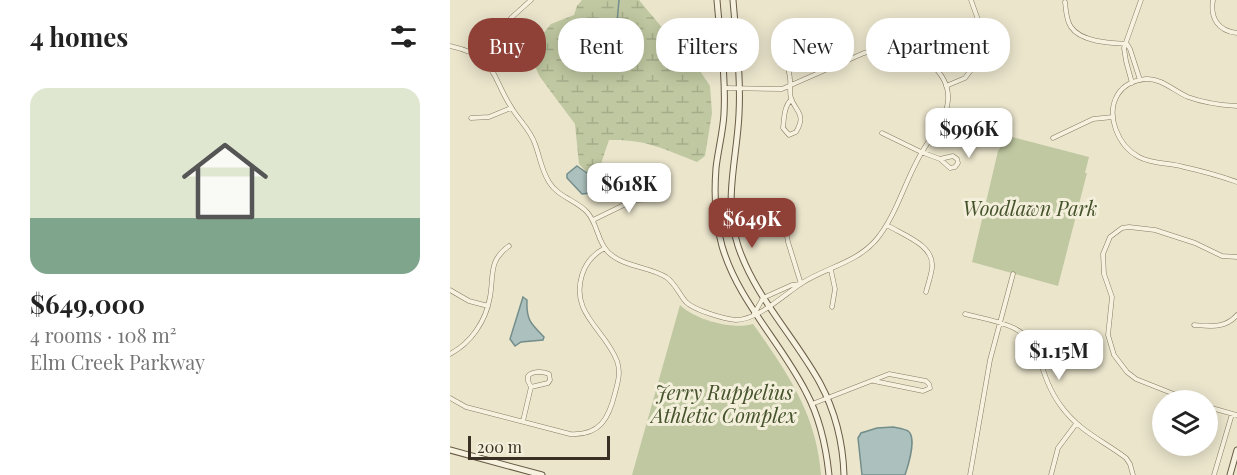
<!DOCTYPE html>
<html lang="en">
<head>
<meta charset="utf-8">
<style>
	body { margin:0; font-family:"Playfair Display",serif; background:#f2f2f2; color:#222; height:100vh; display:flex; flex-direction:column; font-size:22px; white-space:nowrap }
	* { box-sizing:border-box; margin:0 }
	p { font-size:20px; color:#767676 }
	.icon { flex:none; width:33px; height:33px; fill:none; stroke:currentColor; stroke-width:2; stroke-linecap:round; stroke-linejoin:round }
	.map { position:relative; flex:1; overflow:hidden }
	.panel { display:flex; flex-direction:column; background:#fff; width:450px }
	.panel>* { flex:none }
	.guide { position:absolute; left:18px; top:18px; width:570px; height:54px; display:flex; gap:12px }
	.fabs { position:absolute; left:702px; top:390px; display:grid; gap:12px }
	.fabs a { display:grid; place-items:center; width:66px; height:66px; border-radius:50%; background:#fff; box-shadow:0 3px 15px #0003; font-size:30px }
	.scale { position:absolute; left:18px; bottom:15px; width:142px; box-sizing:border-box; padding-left:6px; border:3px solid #393023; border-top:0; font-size:16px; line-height:21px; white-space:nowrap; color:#393023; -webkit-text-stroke:4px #f3efdb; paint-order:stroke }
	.price { position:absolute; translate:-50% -51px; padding:0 14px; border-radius:12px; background:#fff; color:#222; font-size:20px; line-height:39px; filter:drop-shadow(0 2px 3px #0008) }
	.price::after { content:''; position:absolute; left:50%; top:36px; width:18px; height:14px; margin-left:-9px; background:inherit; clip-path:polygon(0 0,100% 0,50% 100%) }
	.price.current { background:#8f4138; color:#fff }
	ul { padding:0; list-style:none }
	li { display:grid; align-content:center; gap:12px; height:318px; padding:0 30px }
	li span { display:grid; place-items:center; height:186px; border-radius:18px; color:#555 }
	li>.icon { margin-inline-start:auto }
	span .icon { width:108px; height:108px; fill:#fffc; stroke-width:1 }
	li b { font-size:26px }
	h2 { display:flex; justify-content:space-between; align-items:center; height:72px; padding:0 30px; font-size:26px }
	.pill { padding:0 21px; border-radius:24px; background:#fff; box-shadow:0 3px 15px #0003; font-size:21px; line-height:54px }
	.pill.current { background:#8f4138; color:#fff }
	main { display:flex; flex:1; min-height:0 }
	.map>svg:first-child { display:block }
	.wetland { fill:url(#wetland-marsh) }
	.park { fill:#bfc8a1 }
	.water { fill:#acc0bd; stroke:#738e8b; stroke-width:1.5 }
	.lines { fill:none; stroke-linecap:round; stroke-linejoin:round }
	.stream { stroke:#738e8b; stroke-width:1.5 }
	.street-casing { stroke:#877a62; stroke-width:5 }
	.secondary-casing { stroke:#695b45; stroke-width:7 }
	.street { stroke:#f6f2df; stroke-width:4 }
	.secondary { stroke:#f6f2df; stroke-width:5 }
	.labels { text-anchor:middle; stroke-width:6; stroke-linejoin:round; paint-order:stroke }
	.park-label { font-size:20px; font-style:italic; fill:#45532c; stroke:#f3efdb }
</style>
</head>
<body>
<main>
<section class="panel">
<h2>4 homes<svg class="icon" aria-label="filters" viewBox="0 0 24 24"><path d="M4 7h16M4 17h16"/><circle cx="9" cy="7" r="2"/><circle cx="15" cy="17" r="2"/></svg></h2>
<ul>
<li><span style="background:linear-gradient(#dfe7d0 70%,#7fa58c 0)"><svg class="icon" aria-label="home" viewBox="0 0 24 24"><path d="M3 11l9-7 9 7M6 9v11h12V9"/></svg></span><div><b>$649,000</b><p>4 rooms · 108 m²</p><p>Elm Creek Parkway</p></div></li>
</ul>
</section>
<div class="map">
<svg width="787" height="475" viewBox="0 0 787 475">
	<defs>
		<pattern id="wetland-marsh" width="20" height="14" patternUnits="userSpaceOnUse" patternTransform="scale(1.5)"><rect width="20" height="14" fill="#bfc8a1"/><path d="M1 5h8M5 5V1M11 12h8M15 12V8" fill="none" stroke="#a5ac8a"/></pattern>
	</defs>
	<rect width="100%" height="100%" fill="#ebe5cc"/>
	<path class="wetland" d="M132 0H189L224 42 236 35 243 40 240 56 260 86 262 113 255 156 247 162C214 149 196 139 159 140L145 181 129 164 125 124 90 77 82 60 84 45 101 24 124 15 127 6Z"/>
	<path class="park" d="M558 136 639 157 635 173H637L608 286 522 262 548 151Z
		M230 305C245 320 283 330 303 324 337 372 367 415 371 475H182Z"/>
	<path class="water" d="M127 166 137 173H141C143 181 146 186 141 193L132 194 117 178V174Z
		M73 297 77 300C76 320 81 324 94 337L93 340 71 342 65 346 60 339Z
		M443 427C447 428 454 429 458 431 467 437 458 466 455 475H412L408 438 411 433 427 428Z"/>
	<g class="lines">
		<path class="stream" d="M166 34 169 0"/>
		<g class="street-casing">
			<path id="street" d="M763 0C760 18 768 31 787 33
				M615 2C616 10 616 20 621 27 631 42 660 43 677 44
				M677 44 680 49 690 80
				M0 46C49 57 40 76 63 110 70 121 81 131 85 144 90 157 91 169 99 182 108 197 126 200 137 212 148 224 147 241 158 252 173 267 198 266 216 277 225 283 229 294 236 302 244 310 274 319 286 320 308 320 335 294 352 283 377 267 406 263 426 240 447 215 455 180 472 152 481 136 497 119 498 100 500 73 470 50 445 48 434 47 424 50 414 53L332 89 275 88
				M36 62 47 47 61 18 81 0
				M339 69 348 56V31L343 27 335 28C327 42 339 64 340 79 341 85 339 93 341 98 345 111 357 114 346 132L339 135 333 128C334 119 334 106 341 100
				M682 83 676 61 674 48 691 0
				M496 86 515 78 524 66 530 40 531 28 521 0
				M787 106C770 105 754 103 738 97 724 91 711 78 696 79 685 80 674 85 668 94 655 115 668 146 689 157 702 164 720 163 734 167 752 171 770 176 787 182
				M21 118 39 117 61 108
				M432 133 471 152 490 159 503 156 507 159 508 163 505 167 500 168 490 159
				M603 138 643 119 663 117
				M143 220 184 200 213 199
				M334 221 338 242 351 284
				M437 225C453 235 485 245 482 268 481 276 478 284 476 292
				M381 270 385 289 382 307
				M0 290 19 301 38 306
				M304 314 313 298 342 285 350 284
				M515 314C543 321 578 324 588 355 594 373 599 390 611 406 629 431 652 440 676 458L680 464 683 475
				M744 325C760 326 775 329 787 315
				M0 354C21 343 36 321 40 297 44 275 38 261 59 246
				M0 398 16 407 120 434C150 436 159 418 165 393 168 382 171 372 167 361 155 329 120 314 132 275 136 262 143 254 155 248
				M739 400 686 379 677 372 664 355 658 335 662 297 654 274 653 254 660 237 672 228 679 227 705 230 745 243 772 256 787 257
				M362 404 439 374 476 381 479 384 480 388 473 391 424 381
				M758 407 787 415
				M73 421 81 387 78 381V376C82 371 93 371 99 374L100 380 98 383 81 387
				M520 475 540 360 563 274
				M601 475 608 448 626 424
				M764 475 782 414"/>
		</g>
		<g class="secondary-casing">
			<path id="secondary" d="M267 0C270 38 276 76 274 114 273 132 268 150 266 168 264 194 265 221 272 246 288 301 330 341 356 392 370 418 376 446 379 475
				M283 0C286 38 291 76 289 114 287 160 273 200 288 246 305 297 344 336 370 383 385 411 393 443 394 475
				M0 450 92 475
				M780 475 787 450"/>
		</g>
		<use href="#street" class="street"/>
		<use href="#secondary" class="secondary"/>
	</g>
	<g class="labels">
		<g class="park-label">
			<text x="580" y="216">Woodlawn Park</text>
			<text x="274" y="400">Jerry Ruppelius<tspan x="274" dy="23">Athletic Complex</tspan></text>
		</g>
	</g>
</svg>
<div class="fabs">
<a><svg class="icon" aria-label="layers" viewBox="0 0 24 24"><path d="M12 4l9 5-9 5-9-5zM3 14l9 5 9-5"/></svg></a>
</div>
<div class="scale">200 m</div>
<b class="price" style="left:519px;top:159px">$996K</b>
<b class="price" style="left:179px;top:214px">$618K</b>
<b class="price current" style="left:302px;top:249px">$649K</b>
<b class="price" style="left:609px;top:381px">$1.15M</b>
<div class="guide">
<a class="pill current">Buy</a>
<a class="pill">Rent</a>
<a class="pill">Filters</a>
<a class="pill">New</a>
<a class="pill">Apartment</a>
</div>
</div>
</main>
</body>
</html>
